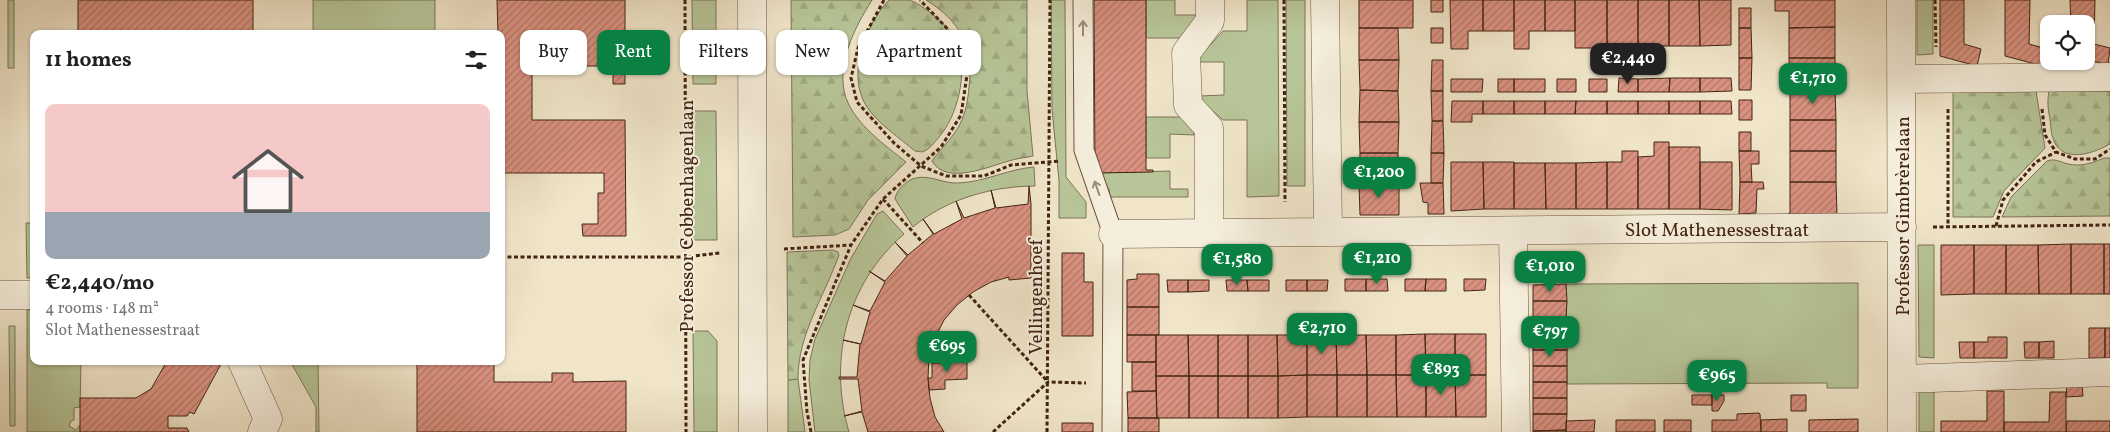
<!DOCTYPE html>
<html lang="en">
<head>
<meta charset="utf-8">
<style>
	body { margin:0; font-family:Vollkorn,serif; background:#f6f6f6; color:#222; height:100vh; display:flex; flex-direction:column; font-size:19px; white-space:nowrap }
	* { box-sizing:border-box; margin:0 }
	p { font-size:16px; color:#767676 }
	.icon { flex:none; width:28px; height:28px; fill:none; stroke:currentColor; stroke-width:2; stroke-linecap:round; stroke-linejoin:round }
	.map { position:relative; flex:1; overflow:hidden }
	.details { position:absolute; left:30px; top:30px; width:475px; height:335px; display:flex; flex-direction:column; background:#fff; border-radius:10px; box-shadow:0 1px 4px #0004 }
	.details>* { flex:none }
	.banner { position:absolute; left:520px; top:30px; width:475px; height:45px; display:flex; gap:10px }
	.fabs { position:absolute; left:2040px; top:15px; display:grid; gap:10px }
	.fabs a { display:grid; place-items:center; width:55px; height:55px; border-radius:10px; background:#fff; box-shadow:0 1px 4px #0004; font-size:25px }
	.price { position:absolute; translate:-50% -42px; padding:0 11px; border-radius:10px; background:#0b8043; color:#fff; font-size:16px; line-height:32px; filter:drop-shadow(0 1px 2px #0008) }
	.price::after { content:''; position:absolute; left:50%; top:30px; width:15px; height:11px; margin-left:-8px; background:inherit; clip-path:polygon(0 0,100% 0,50% 100%) }
	.price.active { background:#222; color:#fff }
	ul { padding:0; list-style:none }
	li { display:grid; align-content:center; gap:10px; height:265px; padding:0 15px }
	li+li { border-top:1px solid #e0e0e0 }
	li span { display:grid; place-items:center; height:155px; border-radius:10px; color:#555 }
	li>.icon { margin-inline-start:auto }
	span .icon { width:90px; height:90px; fill:#fffc; stroke-width:1 }
	li b { font-size:21px }
	h2 { display:flex; justify-content:space-between; align-items:center; height:60px; padding:0 15px; font-size:21px }
	.chip { padding:0 18px; border-radius:10px; background:#fff; box-shadow:0 1px 4px #0004; font-size:18px; line-height:45px }
	.chip.active { background:#0b8043; color:#fff }
	.map>svg:first-child { display:block }
	.green { fill:#b7c598; stroke:#7d7456 }
	.forest { fill:url(#forest-firs); stroke:#7d7456 }
	.building { fill:url(#building-hatch); stroke:#432413 }
	.lines { fill:none; stroke-linecap:round; stroke-linejoin:round }
	.service-casing { stroke:#6e5440; stroke-width:21 }
	.minor-casing { stroke:#6e5440; stroke-width:29 }
	.tertiary-casing { stroke:#6e5440; stroke-width:29 }
	.path { stroke:#432413; stroke-width:3; stroke-dasharray:4 2.5; stroke-linecap:butt }
	.service { stroke:#f5eedc; stroke-width:19 }
	.minor { stroke:#f5eedc; stroke-width:28 }
	.tertiary { stroke:#f5eedc; stroke-width:28 }
	.oneway { stroke:#9c8978 }
	.labels { text-anchor:middle; stroke-width:4; stroke-linejoin:round; paint-order:stroke }
	.street-label { font-size:19px; fill:#432413; stroke:#f5eedc }
</style>
</head>
<body>
<div class="map">
<svg width="2110" height="432" viewBox="0 0 2110 432">
	<defs>
		<pattern id="forest-firs" width="22" height="20" patternUnits="userSpaceOnUse" patternTransform="scale(1.25)"><rect width="22" height="20" fill="#b7c598"/><path d="M5 1l3.5 6h-7zM16 11l3.5 6h-7z" fill="#9fa982"/></pattern>
		<pattern id="building-hatch" width="6" height="6" patternUnits="userSpaceOnUse" patternTransform="scale(1.25)"><rect width="6" height="6" fill="#db9281"/><path d="M-1 1l2-2M0 6l6-6M5 7l2-2" fill="none" stroke="#b37768"/></pattern>
	</defs>
	<rect width="100%" height="100%" fill="#f0e5c9"/>
	<filter id="stains"><feTurbulence type="fractalNoise" baseFrequency=".004" numOctaves="4"/><feColorMatrix values="0 0 0 0 .2 0 0 0 0 .09 0 0 0 0 .02 0 0 0 .5 -.17"/></filter>
	<radialGradient id="worn" r=".72"><stop offset=".6" stop-color="#630" stop-opacity="0"/><stop offset="1" stop-color="#630" stop-opacity=".3"/></radialGradient>
	<path class="green" d="M8 0H14V68H8Z
		M313 0H435V34H313Z
		M692 0H716V84H693Z
		M1051 0H1065L1066 177 1086 202V218H1059V181L1052 109Z
		M1146 0H1175V15H1200L1183 38H1146Z
		M1247 0H1278L1279 196 1247 197V120H1223L1200 100 1199 96 1224 95V62H1199V57L1223 31H1247Z
		M1286 0H1305V186H1287Z
		M1917 0H1933V54L1917 55Z
		M693 111H716L717 240H693Z
		M1146 117H1182L1194 130V135L1170 134V158H1146Z
		M1034 167 1035 186C993 186 946 199 913 227L895 199C896 191 904 183 912 179 928 173 943 184 958 183 985 182 1008 169 1034 167Z
		M1170 171V189H1188V197H1110L1109 189 1096 173Z
		M883 211 904 234C846 284 828 360 849 432H815L809 380 810 360 815 339 851 258 877 214Z
		M1918 245H1934V358L1919 357Z
		M1858 283V388H1827V383L1567 384 1566 284Z
		M27 310H34V361H81L80 407 74 408V420L71 421 69 426 76 430 80 425V432H27Z
		M9 326H15V426H10Z
		M693 331H708L717 341V432H694Z
		M290 361H318L319 432H316V407Z
		M798 379 805 432H788V380Z
		M1919 385H1934V432H1919Z"/>
	<path class="forest" d="M791 0H872C855 27 835 65 846 98 856 125 885 145 906 162L868 200 849 229 835 235 793 237Z
		M889 0C895 0 903 0 909 0 916 2 926 9 932 14 943 22 953 33 958 46 968 73 957 117 939 137 934 143 929 150 922 152L915 151C901 139 877 123 867 107 846 76 865 25 889 0Z
		M926 0H1027V91L1033 156C1025 158 1017 158 1009 161 990 166 946 186 932 161 941 148 953 138 960 124 966 112 968 99 969 87 974 46 960 21 926 0Z
		M2036 91 2045 148 2004 191 1993 217H1953V92Z
		M2049 91H2110V144C2096 152 2068 163 2056 145 2051 137 2051 128 2050 119 2048 109 2047 101 2049 91Z
		M2104 158H2110V216L2002 217 2011 197 2047 161C2055 158 2060 162 2068 164 2081 167 2092 163 2104 158Z
		M26 223H34V278H27Z
		M833 250 838 252 839 255C824 297 798 334 798 379L788 380 787 252Z"/>
	<path class="building" d="M78 0H253V34H78Z
		M497 0H625V84H613V66H532V120H625L626 236H583L582 224H598V193H604V173H501V34H498Z
		M1094 0H1146V170H1153V172L1095 173Z
		M1359 0H1413V28H1359Z
		M1431 0H1443V12H1431Z
		M1450 0H1483V31H1468V49H1451Z
		M1483 0H1514V31H1483Z
		M1514 0H1545V31H1529V49H1514Z
		M1545 0H1575V31H1545Z
		M1575 0H1607V48H1575Z
		M1607 0H1638V45H1607Z
		M1638 0H1669V46H1638Z
		M1669 0H1699L1700 46H1669Z
		M1699 0H1731V45L1700 46Z
		M1775 0H1835V27L1789 28V11H1775Z
		M1940 0H1964V44L1981 49 1977 66 1940 56Z
		M2005 0H2030L2029 44 2047 49 2043 66 2005 56Z
		M2070 0H2095L2094 44 2110 48 2108 65 2086 59V24H2071Z
		M1739 8H1751V28H1739Z
		M1835 27V58H1789V28Z
		M1359 28H1398L1399 60H1359Z
		M1431 28H1443V43H1431Z
		M1739 28H1751L1752 58H1739Z
		M1739 58H1752L1751 90H1739Z
		M1789 58H1835V89L1790 90Z
		M1359 60H1399L1398 91 1360 90Z
		M1432 60H1443V91H1431Z
		M1619 78 1638 79V92H1618Z
		M1670 78 1669 92H1638V79Z
		M1670 78H1700V92H1669Z
		M1700 78H1731L1732 91 1700 92Z
		M1451 79H1483L1482 92H1451Z
		M1498 79H1514V92H1498Z
		M1514 79H1545V92H1514Z
		M1557 79H1576V92H1557Z
		M1589 79H1607V92H1589Z
		M1835 89 1836 120H1790V90Z
		M1360 90 1398 91 1399 122H1359Z
		M1431 91H1443V121H1432Z
		M1739 100H1752V120H1739Z
		M1452 101H1483V114H1472V122H1451Z
		M1483 101H1514V114H1483Z
		M1514 101H1545V114H1514Z
		M1545 101H1576L1575 114H1545Z
		M1576 101H1607V114H1575Z
		M1607 101H1638V114H1607Z
		M1638 101H1669V114H1638Z
		M1669 101H1700V114H1669Z
		M1700 101H1731L1732 114H1700Z
		M1790 120H1836V151H1790Z
		M1432 121H1443L1444 153H1431Z
		M1359 122H1399L1398 153H1360Z
		M1739 132H1751V151H1739Z
		M1654 142H1669V209H1638V157L1654 156Z
		M1669 147H1700V209H1669Z
		M1622 151H1638V209H1607V162H1622Z
		M1739 151H1759V164H1751L1752 182H1740Z
		M1790 151H1836V182H1790Z
		M1360 153H1398L1399 184H1359Z
		M1431 153H1444L1443 183H1431Z
		M1451 162H1483L1484 209 1451 211Z
		M1483 162H1514V209H1484Z
		M1607 162V209H1576V163Z
		M1700 162H1732V210L1700 209Z
		M1514 163H1545L1546 209H1514Z
		M1545 163H1576V209H1546Z
		M1740 182H1763L1764 189H1757L1756 213 1739 214Z
		M1790 182H1836L1837 214H1788L1790 212Z
		M1420 183H1443L1444 214H1428V203L1423 202Z
		M1359 184H1399V215H1360Z
		M1029 186 1031 204V278L1009 280V277L991 282 973 292 957 305 944 320 935 338 929 357 928 378 930 398 935 417 944 432H868L862 412 844 416 862 411 858 379H839V377H857L860 344 843 340 861 344 870 312 853 305 870 311 885 282 869 271 885 281 907 256 895 242 908 255 933 234 923 219 934 234 962 219 956 201 964 218 995 208 991 190 996 208 1028 204Z
		M2071 244H2104V294H2071Z
		M2071 244V294H2039L2038 245Z
		M2104 244H2110V294H2104Z
		M1941 245H1974V294L1941 295Z
		M1974 245H2006V294H1974Z
		M2006 245H2038L2039 294H2006Z
		M1062 253H1084V282H1093V336H1062Z
		M1137 274H1159V307H1127V280L1137 279Z
		M1345 279H1366V291H1345Z
		M1366 279H1387L1388 291H1366Z
		M1405 279H1426L1425 291H1405Z
		M1426 279H1446V291H1425Z
		M1464 279H1486L1485 290 1464 291Z
		M1167 280H1188V292H1168Z
		M1188 280H1209V291L1188 292Z
		M1226 280H1247L1248 291H1227Z
		M1247 280H1269V291H1248Z
		M1286 280H1307V291H1286Z
		M1307 280H1328L1327 291H1307Z
		M1566 284 1567 301H1533V285Z
		M1533 301H1567L1566 318 1533 317Z
		M1127 307H1159V335H1127Z
		M1533 317 1566 318V333H1533Z
		M2089 328H2105V358H2089Z
		M2105 328H2110V358H2105Z
		M1533 333H1566L1567 350H1533Z
		M1425 334 1426 375H1396V335Z
		M1425 334H1455V375H1426Z
		M1455 334H1486V375H1455Z
		M1127 335H1156V362H1127Z
		M1156 335H1188L1189 376H1156Z
		M1188 335H1218V376H1189Z
		M1218 335H1248V376H1218Z
		M1248 335H1277L1278 376H1248Z
		M1277 335H1307V375L1278 376Z
		M1307 335H1336L1337 375H1307Z
		M1336 335H1366L1367 375H1337Z
		M1366 335H1396V375H1367Z
		M1988 337H2007V358H1974V342H1988Z
		M2054 341V358H2039V342Z
		M1959 342H1974V358H1960Z
		M2024 342H2039V358H2025Z
		M1533 350H1567V366H1533Z
		M167 361H216L221 364 194 414 190 412 187 416H168V428H187L189 432H80V398H136L151 389Z
		M417 361H494V382H552V373H573V382L626 381V432H417Z
		M943 361H967V379L945 380V389L929 390 928 378H932V363H943Z
		M1132 362H1156V391H1132Z
		M1533 366H1567V382H1533Z
		M1307 375H1337V417H1307Z
		M1307 375V417L1278 418V376Z
		M1337 375H1367V417H1337Z
		M1367 375H1396L1397 417H1367Z
		M1396 375H1426V417H1397Z
		M1426 375H1455L1456 417H1426Z
		M1455 375H1486V417H1456Z
		M1156 376H1189V418H1157Z
		M1189 376H1218V418H1189Z
		M1218 376H1248V418H1218Z
		M1248 376H1278V418H1248Z
		M1533 382H1567V398H1533Z
		M2067 384H2082L2083 396 2066 397Z
		M1156 391 1157 418H1128L1127 392Z
		M1987 391H2004V432H1941V421H1987Z
		M2050 392H2066V432H2004V422H2049Z
		M1692 395H1712V405H1692Z
		M1712 395H1724V401L1718 411H1712Z
		M1791 395H1806V411H1791Z
		M1533 398H1567V414H1533Z
		M1759 413 1760 414 1761 432H1712V420H1737V414Z
		M1533 414H1567L1566 430 1533 431Z
		M1128 418H1159V432H1128Z
		M1787 419V432H1761V420Z
		M1858 419V432H1809V420Z
		M1595 420 1594 432H1566V421Z
		M1616 420H1655V432H1616Z
		M1664 420H1691V432H1664Z
		M2067 421H2110V432H2066Z
		M1062 423H1093V432H1062Z
		M1566 430V432H1533V431Z"/>
	<g class="lines">
		<g class="service-casing">
			<path id="service" d="M1083 0 1084 150 1113 234 1112 432"/>
		</g>
		<g class="minor-casing">
			<path id="minor" d="M1325 0 1328 232
				M1901 0 1902 432
				M1902 79 2110 77
				M1513 231 1516 432
				M1209 232V128L1188 105 1186 53 1210 21V0
				M1113 234 1902 227
				M0 295H34
				M242 361 268 419 262 432
				M1902 379 2110 372"/>
		</g>
		<g class="tertiary-casing">
			<path id="tertiary" d="M752 0 753 432"/>
		</g>
		<path class="path" d="M685 0 686 432
			M884 0 858 48 851 78 857 102 894 143 921 166 946 176H984L1011 165 1060 161
			M1284 0 1285 202
			M1935 0 1936 47
			M1948 109V227
			M2042 109 2045 135 2056 152 2075 159H2095L2110 149
			M883 199 923 243
			M1996 226 2003 200 2036 162 2056 152
			M1933 227 2110 225
			M784 249 851 245
			M501 257H686L720 253
			M969 295 1047 381
			M811 432 807 412 803 360 851 245 883 199 941 147 961 115 967 75 961 43 920 0
			M993 432 1048 382 1086 383
			M1047 432 1050 0"/>
		<use href="#service" class="service"/>
		<use href="#minor" class="minor"/>
		<use href="#tertiary" class="tertiary"/>
	</g>
	<defs><path id="oneway-shaft" d="M-6 0H5M1.5-3L5.5 0L1.5 3" fill="none" stroke-width="1.6" stroke-linecap="round" stroke-linejoin="round" transform="scale(1.25)"/></defs>
	<g class="oneway">
		<use href="#oneway-shaft" transform="translate(1083 28) rotate(-90)"/>
		<use href="#oneway-shaft" transform="translate(1097 188) rotate(-109)"/>
	</g>
	<g class="labels">
		<g class="street-label">
			<text transform="translate(686 216) rotate(-90)" y="7">Professor Cobbenhagenlaan</text>
			<text transform="translate(1902 216) rotate(-90)" y="7">Professor Gimbrèrelaan</text>
			<text x="1717" y="236">Slot Mathenessestraat</text>
			<text transform="translate(1035 297) rotate(-90)" y="7">Vellingenhoef</text>
		</g>
	</g>
	<rect width="100%" height="100%" filter="url(#stains)"/>
	<rect width="100%" height="100%" fill="url(#worn)"/>
</svg>
<div class="fabs">
<a><svg class="icon" aria-label="locate" viewBox="0 0 24 24"><circle cx="12" cy="12" r="6"/><path d="M12 2v4M12 18v4M2 12h4M18 12h4"/></svg></a>
</div>
<b class="price active" style="left:1628px;top:85px">€2,440</b>
<b class="price" style="left:1813px;top:105px">€1,710</b>
<b class="price" style="left:1379px;top:199px">€1,200</b>
<b class="price" style="left:1377px;top:285px">€1,210</b>
<b class="price" style="left:1237px;top:286px">€1,580</b>
<b class="price" style="left:1550px;top:293px">€1,010</b>
<b class="price" style="left:1322px;top:355px">€2,710</b>
<b class="price" style="left:1550px;top:358px">€797</b>
<b class="price" style="left:947px;top:373px">€695</b>
<b class="price" style="left:1441px;top:396px">€893</b>
<b class="price" style="left:1717px;top:402px">€965</b>
<div class="banner">
<a class="chip">Buy</a>
<a class="chip active">Rent</a>
<a class="chip">Filters</a>
<a class="chip">New</a>
<a class="chip">Apartment</a>
</div>
<section class="details">
<h2>11 homes<svg class="icon" aria-label="filters" viewBox="0 0 24 24"><path d="M4 7h16M4 17h16"/><circle cx="9" cy="7" r="2"/><circle cx="15" cy="17" r="2"/></svg></h2>
<ul>
<li><span style="background:linear-gradient(#f6c9c9 70%,#9aa5b1 0)"><svg class="icon" aria-label="home" viewBox="0 0 24 24"><path d="M3 11l9-7 9 7M6 9v11h12V9"/></svg></span><div><b>€2,440/mo</b><p>4 rooms · 148 m²</p><p>Slot Mathenessestraat</p></div></li>
</ul>
</section>
</div>
</body>
</html>
